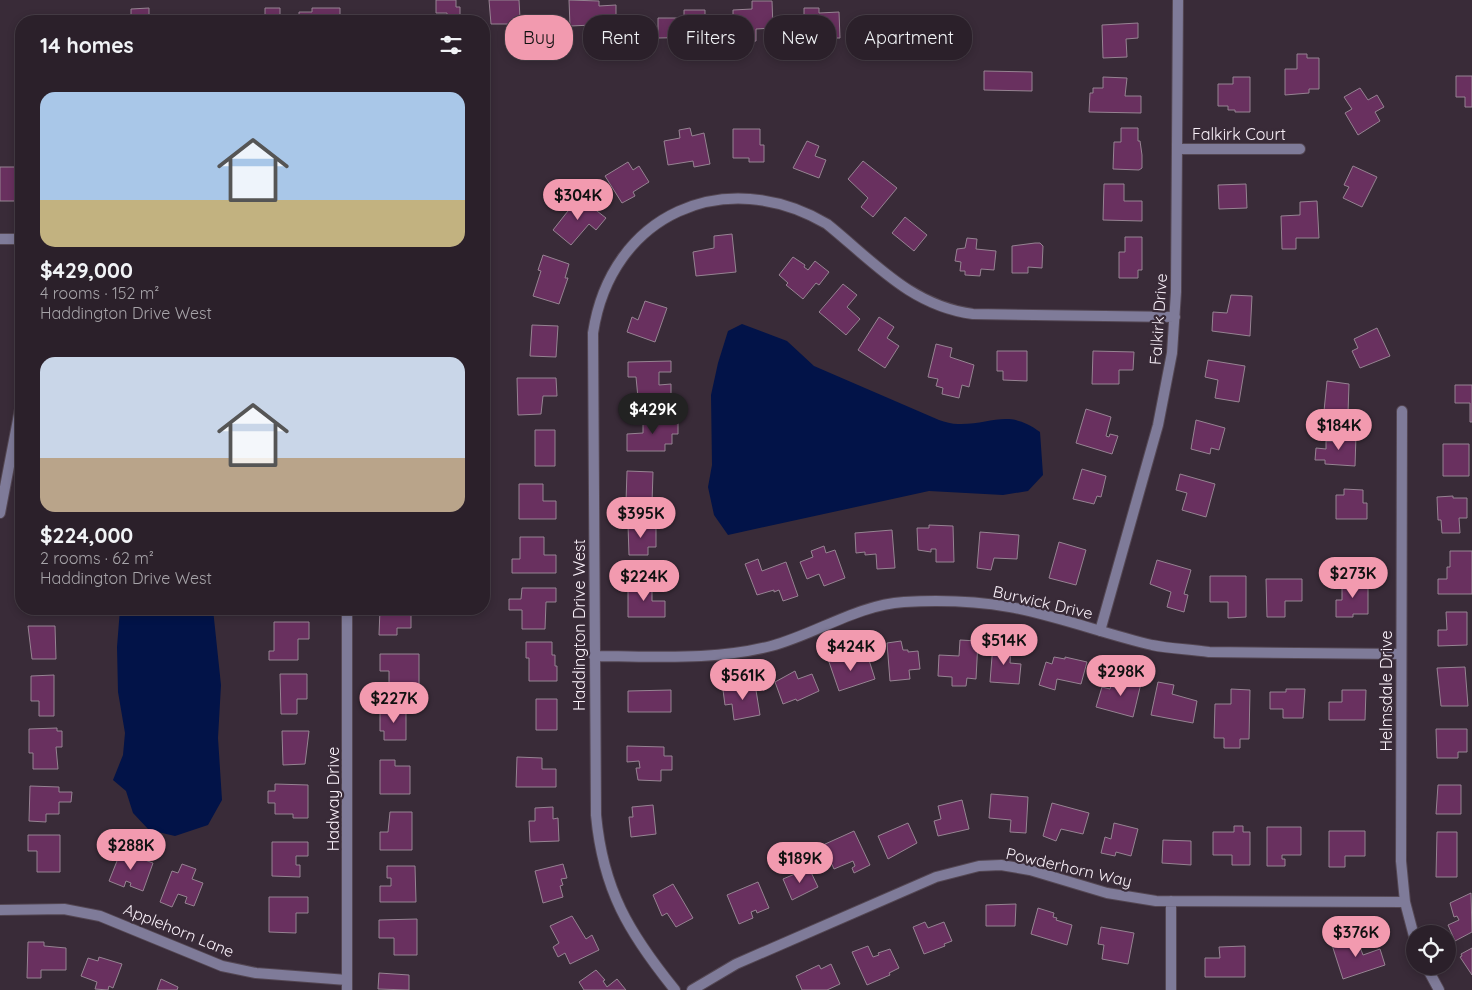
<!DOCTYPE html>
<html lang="en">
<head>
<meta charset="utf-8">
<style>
	body { margin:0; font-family:Quicksand,sans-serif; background:#372d36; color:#f1f3f6; height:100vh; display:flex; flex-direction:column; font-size:19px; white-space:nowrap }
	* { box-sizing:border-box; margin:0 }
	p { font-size:16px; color:#a6a3a8 }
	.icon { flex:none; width:28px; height:28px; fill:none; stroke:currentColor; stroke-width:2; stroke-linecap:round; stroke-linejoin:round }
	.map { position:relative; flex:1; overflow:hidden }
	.sheet { position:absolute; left:15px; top:15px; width:475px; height:600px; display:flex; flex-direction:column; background:#2b202a; border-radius:20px; box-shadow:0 2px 8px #0003,0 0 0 1px #473e47 }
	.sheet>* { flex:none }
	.banner { position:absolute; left:505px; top:15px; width:475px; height:45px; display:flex; gap:10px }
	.controls { position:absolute; left:1406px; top:925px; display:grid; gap:10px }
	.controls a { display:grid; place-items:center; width:50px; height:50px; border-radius:50%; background:#2b202a; box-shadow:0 2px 8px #0003,0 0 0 1px #473e47; font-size:25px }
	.price { position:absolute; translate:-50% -42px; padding:0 11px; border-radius:18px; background:#f29aaf; color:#111; font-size:16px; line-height:32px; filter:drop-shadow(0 1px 2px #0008) }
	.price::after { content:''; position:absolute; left:50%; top:30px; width:15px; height:11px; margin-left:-8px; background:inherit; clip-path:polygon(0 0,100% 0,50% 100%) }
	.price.on { background:#222; color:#fff }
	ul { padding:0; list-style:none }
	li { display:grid; align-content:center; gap:10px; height:265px; padding:0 25px }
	li span { display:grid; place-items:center; height:155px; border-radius:15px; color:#555 }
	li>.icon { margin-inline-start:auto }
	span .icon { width:90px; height:90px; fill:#fffc; stroke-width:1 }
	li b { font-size:21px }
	h2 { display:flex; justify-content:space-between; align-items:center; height:60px; padding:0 25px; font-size:21px }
	.pill { padding:0 18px; border-radius:20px; background:#2b202a; box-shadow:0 2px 8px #0003,0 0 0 1px #473e47; font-size:18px; line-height:45px }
	.pill.on { background:#f29aaf; color:#111 }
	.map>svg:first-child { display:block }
	.water { fill:#021348 }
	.building { fill:#69305f; stroke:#968392 }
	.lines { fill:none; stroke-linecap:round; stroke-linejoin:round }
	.minor-casing { stroke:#544753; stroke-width:12 }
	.minor { stroke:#7f7b99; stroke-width:10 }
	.labels { text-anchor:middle; stroke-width:4.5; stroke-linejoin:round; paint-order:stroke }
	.street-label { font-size:16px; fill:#f9f0f9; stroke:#392b38 }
</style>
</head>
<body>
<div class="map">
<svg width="1472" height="990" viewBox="0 0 1472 990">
	<rect width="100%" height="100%" fill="#392b38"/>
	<path class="water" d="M742 324 787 341 814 366 939 420C945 422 952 424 958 424 992 425 1008 408 1040 432L1043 475 1028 491 1003 495 929 491 728 535 714 515 708 487 712 465 711 395 718 363 728 331Z
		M120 609H213L221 685 218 738 222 800 208 825 175 836 149 830 133 813 126 791 113 780 123 755 125 733 118 692 117 647Z"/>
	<path class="building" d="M436 0H456V7H460V15H467V21H451V18H447V13H436Z
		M489 0H519L520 18H515V24H491Z
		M569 0 599 1V6L616 5V24L570 26Z
		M752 1H772L773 28 756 29V41L744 42V30H733V10L752 9Z
		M149 8V16L167 15V21H131V9Z
		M265 8H280V21H265Z
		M312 8H340V21H299V12H312Z
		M804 8H819V13L839 12 840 38H804Z
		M684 10H705V37L658 38V18H684Z
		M1138 23V38L1126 39 1127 57 1103 58 1102 25Z
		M1297 54H1307V58H1319V89H1309V93L1285 95V69H1297Z
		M984 71 1032 72V91L984 90Z
		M1456 76H1472V107H1465V97H1456Z
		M1103 77 1127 78 1125 96H1141V113L1089 112 1090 93H1093V88H1103Z
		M1233 77H1250V112H1235V110H1228V106H1218V84H1233Z
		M1360 88 1368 100 1377 95 1384 107 1375 112 1380 121 1358 135 1345 113 1352 109 1344 97Z
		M690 128 692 136 704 133 710 164 694 167 693 161 668 165 664 141 680 138 679 130Z
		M1121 128H1138V141H1140L1142 155V168L1139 170 1113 169 1114 142H1121Z
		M733 129H760V145H764V162H749V158H733Z
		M807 141 819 146 815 156 826 160 819 178 793 168Z
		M863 161 897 188 873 217 861 207 868 198 848 179Z
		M628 162 633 170 639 166 649 182 633 192 635 196 622 203 605 176Z
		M1353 166 1377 177 1362 207 1343 198 1349 187 1344 185Z
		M0 167H18V201H0Z
		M1104 184H1124V201H1142V221L1103 220Z
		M1246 184 1247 208 1219 209 1218 185Z
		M579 197 606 218 596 230 589 224 571 245 553 230Z
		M1317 201 1319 238H1296V249H1282L1281 216 1300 215V202Z
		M905 217 927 235 914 251 892 233Z
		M732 234 736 272 696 276 693 252 714 248V236Z
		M1125 237H1142V270H1138V278H1119V252H1125Z
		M967 238 977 239 976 249 996 251 994 270 981 269 980 276 965 275V271H960L961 262 955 261 957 249 965 248Z
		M1035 243H1040L1043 246 1042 268 1028 267V273H1012V246Z
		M543 255 569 264 565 278H568L559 304 533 296 541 271 538 270Z
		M793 257 805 265 804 267 808 270 815 261 829 272 819 285 816 283 803 299 786 285 788 283 779 275Z
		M843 284 857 295 847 307 860 319 846 335 819 312Z
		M1231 295 1252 296 1250 336 1212 331 1213 312 1227 313Z
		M645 301 667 308 655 342 627 332 632 317 638 320Z
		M879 317 894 327 887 338 899 346 885 368 858 350Z
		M532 325 558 326 556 357 530 356Z
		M1377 328 1390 356 1360 368 1352 351 1358 348 1354 339Z
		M936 344 952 348 950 357 974 365 969 387 962 385 959 398 942 394 943 388 936 386 938 379 928 377Z
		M997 351H1027V381L1003 380V371H997Z
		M1093 351 1134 352 1133 370H1119V384H1092Z
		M1208 360 1245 366 1239 402 1215 398 1218 380 1205 377Z
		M671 361V372H659V385L671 384V398H638L636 377H628V362Z
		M517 378H556L557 396H543L541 414 518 415Z
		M1327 381 1349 384 1348 413 1324 411Z
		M1455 385H1472V422H1470V403H1455Z
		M1086 409 1111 417 1106 436 1109 437 1110 434 1118 436 1112 454 1076 443Z
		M643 415H665V422L678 421V434H672V444H665V451H627V434L643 433Z
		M1196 420 1225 428 1219 450 1211 448 1210 454 1191 449Z
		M535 430H555V466H535Z
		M1335 435H1356L1355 466 1325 464V460H1315L1316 448 1326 449V441H1334Z
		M1443 444H1469V476H1443Z
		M1082 469 1106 476 1101 497 1097 496 1094 504 1073 499Z
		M627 471 653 472 652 503 626 502Z
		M1180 474 1215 484 1206 517 1182 510 1187 493 1176 490Z
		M519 484H543V501H556V519H519Z
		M1344 489 1363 490V503H1367V519H1336V495H1344Z
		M1453 496V498H1467V518H1459L1460 533H1442L1441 520H1438L1437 497Z
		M628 525H656V547H648V555H629Z
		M929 525 953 526 954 562H936V549H931V552L918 550 917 528H929Z
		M892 530 895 568 877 569 876 554 865 555V552L856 553 855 533Z
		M980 532 1019 535 1017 559 994 558 991 570 977 568Z
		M520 537H544V555H556V573H512V559H520Z
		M1059 542 1086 550 1076 585 1049 578Z
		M824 546 826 553 835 550 845 578 824 586 819 574 807 579 800 562 813 557 811 551Z
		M1450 551H1472V594H1438V579H1447V567H1450Z
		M758 559 762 571 786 562 798 596 783 601 779 590 774 592V590L757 595 745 564Z
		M1157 560 1191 570 1184 594 1188 595 1184 612 1167 607 1171 592 1150 584Z
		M1210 576H1246V617L1228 618V602H1210Z
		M1349 577H1361V584H1368V614H1353V617H1336V600H1342V584H1349Z
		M1266 579H1302V601H1285V617H1267Z
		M631 584H652V601H665V617H628V586Z
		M522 588H556V602H546L545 629H522V610H509V599H521Z
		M380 609H411V628H397V635H379Z
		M1446 612H1467V645L1438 646V630H1447Z
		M274 622H309V639H298V660H269V651H274Z
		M28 626H55L56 659H32Z
		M960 640 978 641 976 679 967 678 966 686H952V677L938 676 939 655 959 656Z
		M901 641 903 650H908V652L918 651 920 669 909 670 910 679 890 681 887 643Z
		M526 642H552V655H555V666H557V681H529V658H526Z
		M993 644 1011 645 1010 663 1021 664 1019 684 990 682Z
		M845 653 848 663 868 657 875 679 839 691 828 659Z
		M380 654H419V688L389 689V671H380Z
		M1054 657 1065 659V657L1087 662 1081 684 1057 679 1055 690 1039 685 1046 662 1052 664Z
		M1465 667 1468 706H1441L1437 668Z
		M795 671 798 679 812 674 819 691 797 701 796 699 783 704 775 682Z
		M280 674H307V699H297V714H281Z
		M1124 674 1142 679 1133 717 1096 707 1102 687 1110 689 1111 686 1120 689Z
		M54 675V716H39V701H31V676Z
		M1158 682 1174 685 1172 694 1197 701 1193 723 1151 715Z
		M755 684 760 715 734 720 732 704 725 705 723 690Z
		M1231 689 1250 690 1249 739H1240V748H1224V738H1214L1215 704H1231Z
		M1286 689H1305L1303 718H1283V709H1270V692H1286Z
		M671 690V712H628V691Z
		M1342 690H1366L1365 720H1329V702H1342Z
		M536 699H557V730H536Z
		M406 709V740H384V731H380V710Z
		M57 728V731H62V747H56L58 769H33V753H29V729Z
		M1436 729H1467V752H1458V758H1437Z
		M282 731H309L305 764 283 765Z
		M627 746 664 747V756H672V770H661V781L638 780 636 768H640L639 761 627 762Z
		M517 757 542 758V769H556V787H516Z
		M380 760H395V766H410V794H380Z
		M275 784 308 785V818H293V814H275V803H268V791H275Z
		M1438 785H1461V814H1436Z
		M30 786 59 787V792H72L71 802H59V814H46V822L29 821Z
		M991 794 1028 797 1026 833 1010 832 1011 820 989 818Z
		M962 800 969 829 938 836 934 821 941 819 938 806Z
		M1052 803 1089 813 1083 834 1061 829 1056 841 1043 836Z
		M653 805 656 834 631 837 629 817H633L632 807Z
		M553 807V819L558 818 559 841 530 842 529 821H535V808Z
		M390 812H412V850H380V832H388Z
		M908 823 917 843 888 859 878 836Z
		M1114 823 1138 829 1131 856 1116 852 1115 856 1101 853 1105 837 1111 839Z
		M1234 826H1243V832H1250V865H1232V855H1213V832H1234Z
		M1267 827H1301V855H1282V859H1285V866H1267Z
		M854 831 870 865 854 873 852 868 855 866 853 861 834 869 823 845Z
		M1329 831H1365V856H1345V867H1329Z
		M1437 832H1457V877H1436Z
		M28 835H60V872H37V851H28Z
		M1163 840 1191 841V865L1162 863Z
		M272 842H308V856H296V865H300V877L272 876Z
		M121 851 153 863 143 891 130 886 131 883 126 881 124 887 109 881Z
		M182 864 196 869 192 879 203 883 194 906 185 903 187 897 178 894 172 907 160 902 172 871 178 873Z
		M563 864 567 878 561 879 563 885 560 886 563 897 543 903 535 871Z
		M387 866H415L416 902H380V886H391V878H387Z
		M809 868 818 887 792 900 783 879Z
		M758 882 769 908 757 913 756 910 751 912 753 918 739 924 727 895Z
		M673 884 693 918 676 927 667 913 662 916 653 895Z
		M1471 893 1472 932 1455 941 1448 925 1459 920 1457 916 1454 917 1450 903Z
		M269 897H308V913H296V933L269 932Z
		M1016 904 1015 926H986V905Z
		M1038 908 1054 913 1053 917 1057 918 1056 920 1072 925 1067 945 1031 934Z
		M572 916 586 939 592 935 599 950 570 964 565 953 558 957 553 947 559 943 550 926Z
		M417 919V955H394V938H379V920Z
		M925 922 928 928 944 922 952 941 944 944 945 946 924 954 913 927Z
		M1101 927 1134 933 1128 964 1102 959 1104 945 1098 944Z
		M1356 937 1363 955 1380 949 1385 965 1343 979 1332 945Z
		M28 942H44V946L66 948V970H41V978H27Z
		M868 946 873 957 879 955 878 953 890 949 899 968 889 973 890 975 867 985 852 952Z
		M1245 946V977H1205V958H1220L1219 947Z
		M1472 948V975L1460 957 1462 956 1461 954Z
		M99 957 122 964 113 988 109 986 108 990 95 989 97 982 81 976 88 958 98 961Z
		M831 964 840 984 827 990H802L796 976 819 965 821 969Z
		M596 970 605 980 603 981 607 987 617 979 626 990H584L579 982Z
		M379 973 409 975V990L378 989Z
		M161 979 178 987 177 990H157Z"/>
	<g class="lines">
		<g class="minor-casing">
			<path id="minor" d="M1178 149H1300
				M0 239H21
				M1402 411 1401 861 1405 902 1415 940
				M0 513 21 404
				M1100 631 1158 425 1172 353 1176 292 1178 0
				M594 656C653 656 714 661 771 646 816 634 857 605 904 602 939 600 975 601 1010 607 1058 616 1105 634 1152 645 1171 649 1190 649 1209 652L1401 654
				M1171 901V990
				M0 910 64 909 100 916 222 966 256 973 347 980
				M1426 966 1439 990
				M347 990V609
				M675 990C629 933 603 890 596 815L593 333C611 214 725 164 827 224 874 262 911 306 973 314L1175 317
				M692 990 736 964 936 877 979 866 1001 865 1030 870 1107 893 1156 901 1405 902"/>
		</g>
		<use href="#minor" class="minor"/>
	</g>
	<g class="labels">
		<g class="street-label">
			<text x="1239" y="140">Falkirk Court</text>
			<text transform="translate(1158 319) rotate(-86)" y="6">Falkirk Drive</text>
			<text transform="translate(1043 602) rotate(13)" y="6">Burwick Drive</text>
			<text transform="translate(579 625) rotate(-90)" y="6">Haddington Drive West</text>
			<text transform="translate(1386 691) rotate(-90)" y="6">Helmsdale Drive</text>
			<text transform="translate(333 799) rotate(-90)" y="6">Hadway Drive</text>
			<text transform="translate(1069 867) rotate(13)" y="6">Powderhorn Way</text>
			<text transform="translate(179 930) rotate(22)" y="6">Applehorn Lane</text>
		</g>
	</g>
</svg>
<div class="controls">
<a><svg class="icon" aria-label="locate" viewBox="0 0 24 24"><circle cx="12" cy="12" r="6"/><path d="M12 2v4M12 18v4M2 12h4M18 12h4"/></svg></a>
</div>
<b class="price" style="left:578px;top:221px">$304K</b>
<b class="price on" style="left:653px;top:435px">$429K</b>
<b class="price" style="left:1339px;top:451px">$184K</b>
<b class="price" style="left:641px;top:539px">$395K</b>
<b class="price" style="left:1353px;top:599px">$273K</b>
<b class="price" style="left:644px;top:602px">$224K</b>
<b class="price" style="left:1004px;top:666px">$514K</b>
<b class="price" style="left:851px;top:672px">$424K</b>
<b class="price" style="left:1121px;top:697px">$298K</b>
<b class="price" style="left:743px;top:701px">$561K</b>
<b class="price" style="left:394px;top:724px">$227K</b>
<b class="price" style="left:131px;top:871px">$288K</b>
<b class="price" style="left:800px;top:884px">$189K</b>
<b class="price" style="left:1356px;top:958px">$376K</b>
<div class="banner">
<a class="pill on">Buy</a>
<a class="pill">Rent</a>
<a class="pill">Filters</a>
<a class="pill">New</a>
<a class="pill">Apartment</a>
</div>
<section class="sheet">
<h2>14 homes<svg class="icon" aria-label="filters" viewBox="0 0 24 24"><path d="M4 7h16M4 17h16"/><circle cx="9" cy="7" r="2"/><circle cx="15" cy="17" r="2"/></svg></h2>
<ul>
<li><span style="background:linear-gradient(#a9c7e8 70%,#c2b280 0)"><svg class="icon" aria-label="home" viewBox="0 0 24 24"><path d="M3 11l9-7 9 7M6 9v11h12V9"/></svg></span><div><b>$429,000</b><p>4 rooms · 152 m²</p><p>Haddington Drive West</p></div></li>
<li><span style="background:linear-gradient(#c9d6e8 65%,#b9a48a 0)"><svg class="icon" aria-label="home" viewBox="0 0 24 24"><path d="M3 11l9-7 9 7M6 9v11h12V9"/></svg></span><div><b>$224,000</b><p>2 rooms · 62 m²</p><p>Haddington Drive West</p></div></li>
</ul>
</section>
</div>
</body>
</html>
